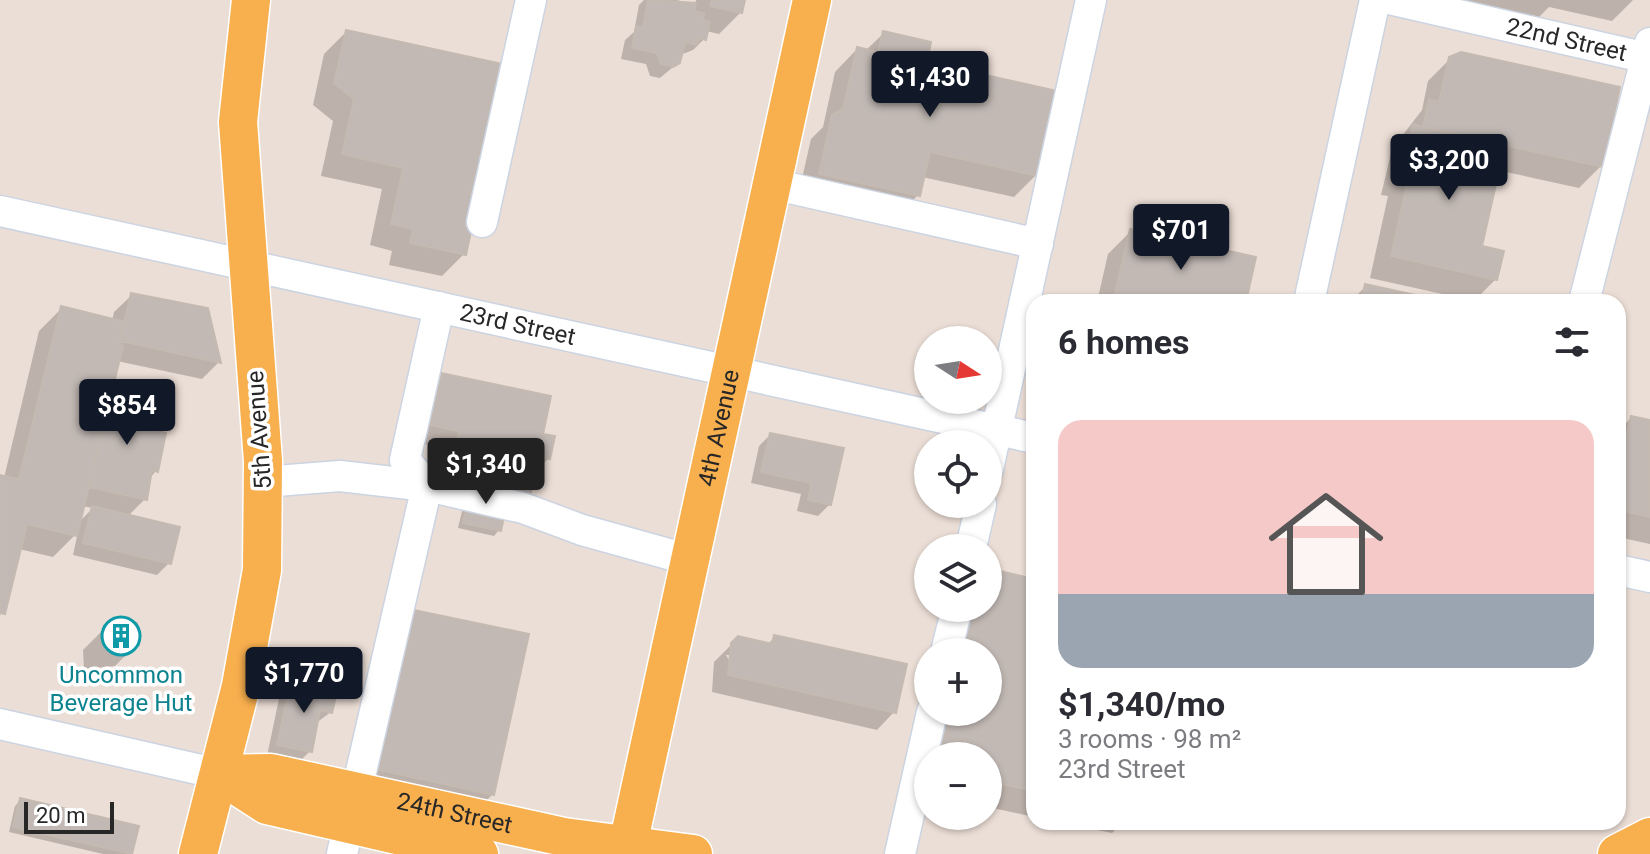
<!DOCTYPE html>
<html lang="en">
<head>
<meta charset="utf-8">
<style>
	body { margin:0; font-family:Roboto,sans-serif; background:#f7f7f7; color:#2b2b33; height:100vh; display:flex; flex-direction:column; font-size:30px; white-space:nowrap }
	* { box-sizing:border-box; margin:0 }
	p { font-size:26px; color:#7c7c81 }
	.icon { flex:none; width:44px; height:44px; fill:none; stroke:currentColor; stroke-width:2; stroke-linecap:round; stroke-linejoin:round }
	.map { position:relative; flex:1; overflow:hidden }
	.side { position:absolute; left:1026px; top:294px; width:600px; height:536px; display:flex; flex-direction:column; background:#fff; border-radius:24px; box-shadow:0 2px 6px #0004 }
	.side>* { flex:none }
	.needle { width:52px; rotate:102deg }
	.tools { position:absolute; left:914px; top:326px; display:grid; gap:16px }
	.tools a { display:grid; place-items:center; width:88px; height:88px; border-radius:50%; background:#fff; box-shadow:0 2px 6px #0004; font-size:40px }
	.scale { position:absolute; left:24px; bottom:20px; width:90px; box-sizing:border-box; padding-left:8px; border:4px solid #272727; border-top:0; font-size:22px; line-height:28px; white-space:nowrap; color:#272727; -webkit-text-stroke:6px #fff; paint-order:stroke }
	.price { position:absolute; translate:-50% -68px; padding:0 18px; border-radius:8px; background:#111827; color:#fff; font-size:26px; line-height:52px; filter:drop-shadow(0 2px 4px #0008) }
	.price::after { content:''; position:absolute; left:50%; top:48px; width:24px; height:18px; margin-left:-12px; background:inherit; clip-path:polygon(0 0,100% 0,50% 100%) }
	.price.active { background:#222; color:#fff }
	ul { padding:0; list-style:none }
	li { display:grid; align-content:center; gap:16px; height:424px; padding:0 32px }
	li+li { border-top:2px solid #e1e1e2 }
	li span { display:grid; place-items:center; height:248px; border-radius:24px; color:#555 }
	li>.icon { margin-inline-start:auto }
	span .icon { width:144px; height:144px; fill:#fffc; stroke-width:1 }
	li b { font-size:34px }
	h2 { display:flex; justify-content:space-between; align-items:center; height:96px; padding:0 32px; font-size:34px }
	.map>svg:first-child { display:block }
	.shadow { fill:#0003; fill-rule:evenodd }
	.building { fill:#c2b9b4; stroke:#c5bab1; stroke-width:2 }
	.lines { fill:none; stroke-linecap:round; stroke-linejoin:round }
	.minor-casing { stroke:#ccd4e1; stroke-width:33 }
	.major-casing { stroke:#fff; stroke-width:41 }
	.minor { stroke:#fff; stroke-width:30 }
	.major { stroke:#f8af4e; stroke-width:38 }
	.labels { text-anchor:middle; stroke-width:7; stroke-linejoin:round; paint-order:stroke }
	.street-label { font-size:24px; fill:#272727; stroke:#fff }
	.culture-label { font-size:24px; fill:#0d838f; stroke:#fff }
</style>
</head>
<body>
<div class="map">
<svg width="1650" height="854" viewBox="0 0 1650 854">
	<rect width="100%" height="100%" fill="#ebded6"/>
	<path class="shadow" d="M644 0H677L695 5 696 0H743L741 12 719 34 706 31 704 39 693 50 680 55 679 62 660 78 650 76 646 64 621 59 625 40 634 32 639 5Z
		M1445 0H1633L1612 21 1549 7 1536 20Z
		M346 32 464 254 442 276 389 265 392 251 370 245 382 189 321 176 333 121 313 105 324 54Z
		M884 33 925 64 1036 175 1014 197 922 177 918 195 896 217 798 196 811 139 823 127 835 72 857 49 865 51Z
		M1450 59 1601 166 1579 188 1497 170 1479 248 1496 279 1474 301 1370 278 1388 196 1381 195 1392 149 1422 110 1428 81Z
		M1130 232 1244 302H1097L1108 254Z
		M1366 286 1438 302H1350Z
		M132 295 219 362 202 379 117 361 112 384 156 471 149 479 145 499 127 517 169 563 157 575 73 555 78 532 53 557 19 549 0 616V477L4 478 39 331 61 309 112 321 114 312ZM82 506 93 508 78 523Z
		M441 376 541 435 549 458 532 474 529 491 512 509 504 507 499 530 494 536 458 528 465 499 433 492 443 448 414 442 424 393ZM501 484 519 488V492L500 488Z
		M1631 418 1650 422V544L1618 537V431Z
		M770 435 830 504 818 516 797 511 801 494 751 483 759 446Z
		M988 570 1034 580V817L988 807V756L929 712H988Z
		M410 611 493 794 471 816 354 791Z
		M105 628 137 644 115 666 84 669 83 650Z
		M775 637 894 712 877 730 712 692 714 662 732 644 767 645ZM726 655H730L735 670Z
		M291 682 331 712 316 723 310 751 298 763 267 756 280 694Z
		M20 801 136 827 130 854H103L9 832 15 806Z
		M1058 822H1123L1112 833Z"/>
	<path class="building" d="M648 0 696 3 694 11 704 13 703 20 710 22 706 40 699 38 697 45 685 42 680 63 673 67 661 64 657 53 632 48 636 26 643 28Z
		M712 0H745L742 13 710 6Z
		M346 30 507 65 466 255 410 243 413 229 391 224 403 168 342 154 354 99 334 83Z
		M883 31 931 42 927 62 1057 91 1038 176 930 152 920 196 819 174 832 115 843 109 857 47 878 52Z
		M1461 52 1620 87 1603 167 1423 127 1429 99 1439 102 1449 57Z
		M1413 124 1505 145 1482 246 1504 251 1497 280 1391 256 1409 175 1402 173Z
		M1130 229 1256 257 1246 302H1113Z
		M1365 284 1447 302H1361Z
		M131 293 208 308 221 363 120 341Z
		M61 306 125 322 119 345 123 346 77 536 27 524 5 614 0 613V475L19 479Z
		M441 373 551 396 543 434 555 436 550 459 538 457 531 492 449 475 459 431 430 425Z
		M114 382 146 389 137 426 166 433 158 472 152 470 147 500 89 487Z
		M1631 416 1650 420V517L1618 510V473Z
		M770 433 844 448 831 505 808 500 811 483 761 472Z
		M472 480 510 488 501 531 463 523Z
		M92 506 180 527 171 564 83 543Z
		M988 568 1034 579V791L988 781V756H935L945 712H988V652H958L968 608H988Z
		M409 609 529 634 494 795 375 769Z
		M137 623 139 645 105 648 104 626Z
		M774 635 907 664 896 713 728 675 731 643 738 636 772 644Z
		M291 680 337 692 332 713 320 710 312 752 277 745Z
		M20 798 139 826 132 854 13 827Z"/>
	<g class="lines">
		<g class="minor-casing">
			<g id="minor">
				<path id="s1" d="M1393 0 1647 58"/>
				<path d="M772 184 1038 244"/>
				<path id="s2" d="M0 211 1034 438"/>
				<path d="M482 222 531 0"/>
				<path d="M1309 302 1375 0"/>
				<path d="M1584 302 1650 43"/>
				<path d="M439 307 405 460 427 486 523 508 582 530 690 560"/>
				<path d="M988 469 1091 0"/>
				<path d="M263 482 340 476 427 486 342 854"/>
				<path d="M971 548 981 504"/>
				<path d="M1618 570 1650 577"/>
				<path d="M946 652 957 608"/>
				<path d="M0 724 219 774"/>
				<path d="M900 854 932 712"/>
			</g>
		</g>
		<g class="major-casing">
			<g id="major">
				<path id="s3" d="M219 774 271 773 564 837 693 854"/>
				<path d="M219 774 267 805 479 854"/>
				<path d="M198 854 241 686 262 570 263 461 238 122 251 0"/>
				<path id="s4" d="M626 854 812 0"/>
				<path d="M1617 854 1650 837"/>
			</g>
		</g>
		<use href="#minor" class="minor"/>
		<use href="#major" class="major"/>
	</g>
	<defs>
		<g id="building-ring" transform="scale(2)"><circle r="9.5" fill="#fff" stroke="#0f9aa8" stroke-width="1.5"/><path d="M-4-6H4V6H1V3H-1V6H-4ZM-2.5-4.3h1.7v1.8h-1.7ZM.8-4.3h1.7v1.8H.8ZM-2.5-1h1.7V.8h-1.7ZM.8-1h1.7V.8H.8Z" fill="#0f9aa8"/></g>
	</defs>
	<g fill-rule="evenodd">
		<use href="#building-ring" x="121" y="636"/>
	</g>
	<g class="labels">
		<g class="street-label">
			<text dy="8" stroke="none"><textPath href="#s1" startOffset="178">22nd Street</textPath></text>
			<text dy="8" stroke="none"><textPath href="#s2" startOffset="530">23rd Street</textPath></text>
			<text dy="8" stroke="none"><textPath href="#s4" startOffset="436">4th Avenue</textPath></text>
			<text transform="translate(259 430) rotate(-94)" y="8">5th Avenue</text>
			<text dy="8" stroke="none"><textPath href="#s3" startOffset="240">24th Street</textPath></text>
		</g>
		<g class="culture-label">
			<text x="121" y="683">Uncommon<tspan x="121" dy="28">Beverage Hut</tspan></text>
		</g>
	</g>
</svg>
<div class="tools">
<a><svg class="needle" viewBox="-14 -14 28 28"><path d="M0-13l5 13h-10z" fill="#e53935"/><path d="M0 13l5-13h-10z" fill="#7c7c81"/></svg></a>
<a><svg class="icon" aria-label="locate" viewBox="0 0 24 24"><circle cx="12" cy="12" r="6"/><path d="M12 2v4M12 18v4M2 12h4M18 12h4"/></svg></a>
<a><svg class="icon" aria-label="layers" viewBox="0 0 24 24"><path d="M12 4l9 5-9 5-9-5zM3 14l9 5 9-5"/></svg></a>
<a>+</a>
<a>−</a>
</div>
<div class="scale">20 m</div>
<b class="price" style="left:930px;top:119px">$1,430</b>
<b class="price" style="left:1449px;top:202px">$3,200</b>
<b class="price" style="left:1181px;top:272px">$701</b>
<b class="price" style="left:127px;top:447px">$854</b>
<b class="price active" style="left:486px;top:506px">$1,340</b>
<b class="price" style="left:304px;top:715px">$1,770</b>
<section class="side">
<h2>6 homes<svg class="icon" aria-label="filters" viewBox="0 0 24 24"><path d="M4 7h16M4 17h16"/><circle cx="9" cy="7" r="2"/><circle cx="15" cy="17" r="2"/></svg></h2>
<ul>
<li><span style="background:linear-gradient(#f6c9c9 70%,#9aa5b1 0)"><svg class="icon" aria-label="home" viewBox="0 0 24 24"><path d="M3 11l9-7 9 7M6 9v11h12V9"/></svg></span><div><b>$1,340/mo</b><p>3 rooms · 98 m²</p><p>23rd Street</p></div></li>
</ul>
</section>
</div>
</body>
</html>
